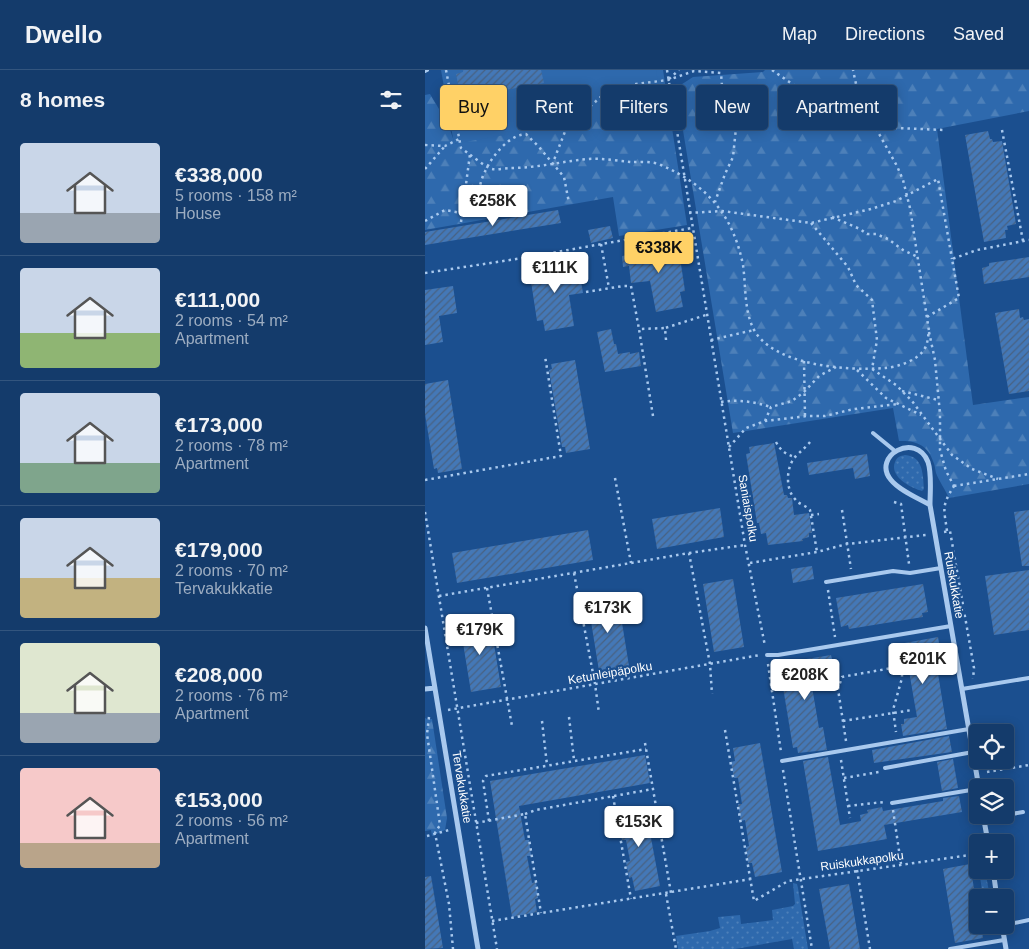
<!DOCTYPE html>
<html lang="en">
<head>
<meta charset="utf-8">
<style>
	body { margin:0; font-family:Arial,sans-serif; background:#214673; color:#f1f3f6; height:100vh; display:flex; flex-direction:column; font-size:19px; white-space:nowrap }
	* { box-sizing:border-box; margin:0 }
	p { font-size:16px; color:#9dadc1 }
	.icon { flex:none; width:28px; height:28px; fill:none; stroke:currentColor; stroke-width:2; stroke-linecap:round; stroke-linejoin:round }
	.map { position:relative; flex:1; overflow:hidden }
	.drawer { display:flex; flex-direction:column; background:#143b6b; width:425px }
	.drawer>* { flex:none }
	.top-card { position:absolute; left:15px; top:15px; width:475px; height:45px; display:flex; gap:10px }
	.controls { position:absolute; left:544px; top:654px; display:grid; gap:10px }
	.controls a { display:grid; place-items:center; width:45px; height:45px; border-radius:5px; background:#143b6b; box-shadow:0 2px 12px #0003,0 0 0 1px #33557e; font-size:25px }
	.price { position:absolute; translate:-50% -42px; padding:0 11px; border-radius:5px; background:#fff; color:#222; font-size:16px; line-height:32px; filter:drop-shadow(0 1px 2px #0008) }
	.price::after { content:''; position:absolute; left:50%; top:30px; width:15px; height:11px; margin-left:-8px; background:inherit; clip-path:polygon(0 0,100% 0,50% 100%) }
	.price.active { background:#ffd166; color:#111 }
	ul { padding:0; list-style:none }
	li { display:flex; align-items:center; gap:15px; height:125px; padding:0 20px }
	li+li { border-top:1px solid #33557e }
	li span { display:grid; place-items:center; flex:none; width:140px; height:100px; border-radius:5px; color:#555 }
	li>.icon { margin-inline-start:auto }
	span .icon { width:60px; height:60px; fill:#fffc; stroke-width:1 }
	li b { font-size:21px }
	h2 { display:flex; justify-content:space-between; align-items:center; height:60px; padding:0 20px; font-size:21px }
	.pill { padding:0 18px; border-radius:5px; background:#143b6b; box-shadow:0 2px 12px #0003,0 0 0 1px #33557e; font-size:18px; line-height:45px }
	.pill.active { background:#ffd166; color:#111 }
	header { display:flex; align-items:center; gap:30px; box-sizing:border-box; height:70px; padding:0 25px; background:#143b6b; border-bottom:1px solid #33557e }
	header strong { font-size:24px }
	nav { display:flex; gap:28px; margin-inline-start:auto; font-size:18px }
	main { display:flex; flex:1; min-height:0 }
	.map>svg:first-child { display:block }
	.grass { fill:url(#grass-dots) }
	.forest { fill:url(#forest-firs) }
	.garden { fill:#2e69ad }
	.building { fill:url(#building-hatch) }
	.lines { fill:none; stroke-linecap:round; stroke-linejoin:round }
	.path { stroke:#a9c9ee; stroke-width:2.5; stroke-dasharray:2.5 4; stroke-linecap:butt }
	.lane { stroke:#a9c9ee; stroke-width:4 }
	.street { stroke:#a9c9ee; stroke-width:5 }
	.labels { text-anchor:middle; stroke-width:4.5; stroke-linejoin:round; paint-order:stroke }
	.street-label { font-size:12px; fill:#fff; stroke:#1b4f8f }
</style>
</head>
<body>
<header>
<strong>Dwello</strong>
<nav><a>Map</a><a>Directions</a><a>Saved</a></nav>
</header>
<main>
<section class="drawer">
<h2>8 homes<svg class="icon" aria-label="filters" viewBox="0 0 24 24"><path d="M4 7h16M4 17h16"/><circle cx="9" cy="7" r="2"/><circle cx="15" cy="17" r="2"/></svg></h2>
<ul>
<li><span style="background:linear-gradient(#c9d6e8 70%,#9aa5b1 0)"><svg class="icon" aria-label="home" viewBox="0 0 24 24"><path d="M3 11l9-7 9 7M6 9v11h12V9"/></svg></span><div><b>€338,000</b><p>5 rooms · 158 m²</p><p>House</p></div></li>
<li><span style="background:linear-gradient(#c9d6e8 65%,#8fb573 0)"><svg class="icon" aria-label="home" viewBox="0 0 24 24"><path d="M3 11l9-7 9 7M6 9v11h12V9"/></svg></span><div><b>€111,000</b><p>2 rooms · 54 m²</p><p>Apartment</p></div></li>
<li><span style="background:linear-gradient(#c9d6e8 70%,#7fa58c 0)"><svg class="icon" aria-label="home" viewBox="0 0 24 24"><path d="M3 11l9-7 9 7M6 9v11h12V9"/></svg></span><div><b>€173,000</b><p>2 rooms · 78 m²</p><p>Apartment</p></div></li>
<li><span style="background:linear-gradient(#c9d6e8 60%,#c2b280 0)"><svg class="icon" aria-label="home" viewBox="0 0 24 24"><path d="M3 11l9-7 9 7M6 9v11h12V9"/></svg></span><div><b>€179,000</b><p>2 rooms · 70 m²</p><p>Tervakukkatie</p></div></li>
<li><span style="background:linear-gradient(#dfe7d0 70%,#9aa5b1 0)"><svg class="icon" aria-label="home" viewBox="0 0 24 24"><path d="M3 11l9-7 9 7M6 9v11h12V9"/></svg></span><div><b>€208,000</b><p>2 rooms · 76 m²</p><p>Apartment</p></div></li>
<li><span style="background:linear-gradient(#f6c9c9 75%,#b9a48a 0)"><svg class="icon" aria-label="home" viewBox="0 0 24 24"><path d="M3 11l9-7 9 7M6 9v11h12V9"/></svg></span><div><b>€153,000</b><p>2 rooms · 56 m²</p><p>Apartment</p></div></li>
</ul>
</section>
<div class="map">
<svg width="604" height="879" viewBox="0 0 604 879">
	<defs>
		<pattern id="grass-dots" width="8" height="8" patternUnits="userSpaceOnUse" patternTransform="scale(1.25)"><rect width="8" height="8" fill="#2e69ad"/><path d="M2 2h.1M6 6h.1" fill="none" stroke="#4d80b9" stroke-width="1.8" stroke-linecap="round"/></pattern>
		<pattern id="forest-firs" width="22" height="20" patternUnits="userSpaceOnUse" patternTransform="scale(1.25)"><rect width="22" height="20" fill="#2e69ad"/><path d="M5 1l3.5 6h-7zM16 11l3.5 6h-7z" fill="#4d80b9"/></pattern>
		<pattern id="building-hatch" width="6" height="6" patternUnits="userSpaceOnUse" patternTransform="scale(1.25)"><rect width="6" height="6" fill="#4478b7"/><path d="M-1 1l2-2M0 6l6-6M5 7l2-2" fill="none" stroke="#486282"/></pattern>
	</defs>
	<rect width="100%" height="100%" fill="#1b4f8f"/>
	<path class="grass" d="M480 385C498 386 498 404 499 419L497 421C486 418 464 407 470 392 472 387 475 386 480 385Z
		M554 800H560L565 827H558Z
		M368 813 372 814 373 818 383 879H369L367 869 310 879H253L251 866 285 861 295 858 293 847 315 845 316 854 348 850 347 840 368 836 370 834Z"/>
	<path class="forest" d="M190 0H238L262 155 194 166 188 127 0 160V25L5 24 23 54 30 74Z
		M340 0H604V41L512 59 548 335 604 327V414L524 428C520 419 514 411 511 403 510 399 510 395 508 391 503 375 490 370 474 371L468 338 308 363 251 18 268 7 338 2Z
		M0 648 2 649H7L22 748 20 760 7 766 6 760 0 761Z"/>
	<path class="garden" d="M16 0H231L237 37 29 74Z"/>
	<path class="building" d="M38 0H116L119 13 40 27 38 18 34 19 31 4 38 2Z
		M563 61 565 69H567L568 72 577 71 591 154 582 156 583 160H580L581 168 559 172 540 65Z
		M133 140 136 153 0 175V162Z
		M185 156 188 168 166 173 163 160Z
		M247 169 249 182 254 181 260 221 255 222 258 237 231 242 225 211 206 213 204 196 198 197 197 186 229 180 228 172Z
		M604 187V207L559 214 557 198 564 196V193Z
		M127 190 128 198 153 194 158 223 144 225 149 256 120 261 118 250 112 251 105 205 111 204 109 192Z
		M28 216 32 243 14 246 18 272 0 275V220Z
		M594 239 595 248 598 247 599 250 604 249V321L584 324 570 243Z
		M186 259 189 274H191L193 284 205 282V284L214 282 216 296 180 302 172 262Z
		M150 290 165 379 141 383 140 377H137L124 300 127 299 126 294Z
		M23 310 37 399 13 403 12 398 9 399 0 344V314Z
		M349 373 359 425H362L363 428H367L369 445 384 443 387 463H384V467L377 469 378 471 343 475 341 463 336 464 334 453H332L321 384 325 383 324 377Z
		M442 384 445 406 430 409 428 398 384 405 382 393Z
		M295 438 299 467 232 479 227 449Z
		M604 440V496H597L589 442Z
		M163 460 168 490 32 513 27 483Z
		M387 496 389 509 368 513 366 499Z
		M604 500V560L569 565 560 506Z
		M308 509 319 577 289 582 278 514Z
		M498 514 503 542 497 543 498 547 424 559 423 555 416 557 411 528Z
		M193 528 204 596 174 601 163 533Z
		M65 550 76 617 46 622 35 555Z
		M513 567 516 584 510 585 522 659 478 666 476 654H479V649L492 647 489 630 482 589 469 591 468 587H465L463 576Z
		M406 585 409 597 406 598 407 604 404 605V608L386 611 394 658 398 657 402 680 373 683 372 677 368 678 355 599H358L357 593Z
		M524 666 527 682 449 693 447 680Z
		M335 673 357 802 330 807 327 793H323L321 777 324 776 320 750 316 751 313 734H317L313 708H309L306 692 310 691 308 678Z
		M220 685 225 713 94 736 100 770H104L106 786H102L107 813 111 812 113 828 110 829 112 842 87 847 65 711Z
		M403 687 415 755 436 751 435 745 443 743 442 740 457 737 458 741 518 731V728L534 726 537 742 459 755 462 769 393 781 378 691Z
		M528 689 533 718 517 721 512 692Z
		M220 736 235 816 210 821 207 807 204 808 201 792 205 791 201 770H197L194 754 198 753 195 740Z
		M545 794 552 837V855H556L558 868 530 873 518 799Z
		M6 806 18 878 0 879V807Z
		M424 814 435 879H405L394 819Z"/>
	<g class="lines">
		<path class="path" d="M21 0 36 78C42 82 60 97 67 99 72 100 80 98 86 98 113 98 138 91 164 89 178 88 193 91 206 92 215 92 227 91 236 95 282 115 308 145 318 195 321 217 319 238 328 258 347 296 423 301 459 298 474 297 495 290 501 276 503 271 503 266 504 261L485 138 478 110 472 96 434 28 428 0
			M242 0 320 475 340 576
			M347 0 373 18 434 28
			M244 9 254 0
			M450 57 518 60
			M577 60 598 171
			M0 75 20 76 34 69
			M127 95 141 59 182 21 211 14 243 10 269 1 296 3 297 16 311 58 308 87 300 104 290 132
			M0 99 20 76
			M264 143 297 141 386 153 446 139 471 131 513 109 527 189
			M407 147 435 159 442 164H451L463 169 478 180 493 187
			M0 151 20 140 42 144C53 136 53 118 58 106 63 94 69 85 77 77 84 70 91 65 101 64L114 77 139 107 144 133
			M36 152 45 84
			M386 153 423 197 431 215 447 230 452 270 447 299 471 315 487 331 527 385 547 399 573 409
			M176 174 184 218
			M0 203 98 188 267 158
			M161 222 198 216H206L214 259
			M502 247 534 228 527 189 552 180 604 170
			M504 262 510 290 515 344V380L521 401 529 416
			M241 270 240 258 281 245
			M286 270 329 260
			M379 291 380 346
			M432 300 461 328 496 345
			M477 321 513 330
			M296 332C314 329 329 332 346 337
			M228 346 214 259 240 258
			M340 351 346 337 367 331 379 322 394 306 411 297
			M351 372C356 381 360 384 370 387
			M385 372C381 377 376 381 371 386 361 396 360 419 370 429 374 435 381 435 385 440L392 482
			M304 377 321 358 340 351 382 346H400L429 339 474 334
			M190 408 206 493
			M0 410 136 386 120 286
			M529 416 604 404
			M469 432 476 434 484 494
			M417 440 426 499
			M0 442 72 879
			M386 445 394 444
			M522 461C519 438 516 437 529 416
			M519 462 525 461 549 598 548 609
			M264 483 320 475
			M325 493 392 482 422 474 501 465
			M149 503 170 614 174 643
			M62 518 87 656
			M403 520 410 567
			M14 526 264 483 285 594 287 624
			M343 594 356 682
			M23 640 335 585
			M4 647 2 664 15 755 10 763 24 834 28 879
			M144 647 149 690
			M117 651 122 695
			M418 651 487 640
			M300 660 329 831 363 811 552 784
			M421 671 413 619 417 607 422 606 467 598H473L477 601V608L468 640 471 662
			M220 673 246 823
			M416 690 425 748
			M358 700 387 879
			M562 702 604 695
			M419 708 454 702
			M188 726 206 829
			M423 736 459 732
			M468 740 476 794
			M100 744 111 740 228 719
			M64 751 58 711 61 706 221 679
			M51 753 100 744 116 843
			M573 764 575 772
			M2 766 24 760
			M432 800 445 879
			M579 800 580 808
			M241 824 251 879
			M583 829 585 845
			M67 851 326 809"/>
		<path class="lane" d="M0 1 2 0
			M448 363 470 381
			M401 512 468 501 485 503 516 498
			M342 585H353L526 556
			M537 619 604 608
			M357 691 544 659
			M460 698 548 682
			M467 733 552 719
			M559 749 598 742
			M580 855 604 850
			M525 879 579 870"/>
		<path class="street" d="M505 435C493 428 475 421 466 410 446 386 491 361 503 392 507 404 505 422 505 435L554 718
			M0 558 53 879
			M0 619 10 618
			M558 745 563 772
			M568 800 572 828
			M577 855 581 879"/>
	</g>
	<g class="labels">
		<g class="street-label">
			<text transform="translate(323 438) rotate(80)" y="4">Saniaispolku</text>
			<text transform="translate(529 515) rotate(80)" y="4">Ruiskukkatie</text>
			<text transform="translate(185 603) rotate(-10)" y="4">Ketunleipäpolku</text>
			<text transform="translate(37 717) rotate(81)" y="4">Tervakukkatie</text>
			<text transform="translate(437 791) rotate(-8)" y="4">Ruiskukkapolku</text>
		</g>
	</g>
</svg>
<div class="controls">
<a><svg class="icon" aria-label="locate" viewBox="0 0 24 24"><circle cx="12" cy="12" r="6"/><path d="M12 2v4M12 18v4M2 12h4M18 12h4"/></svg></a>
<a><svg class="icon" aria-label="layers" viewBox="0 0 24 24"><path d="M12 4l9 5-9 5-9-5zM3 14l9 5 9-5"/></svg></a>
<a>+</a>
<a>−</a>
</div>
<b class="price" style="left:68px;top:157px">€258K</b>
<b class="price active" style="left:234px;top:204px">€338K</b>
<b class="price" style="left:130px;top:224px">€111K</b>
<b class="price" style="left:183px;top:564px">€173K</b>
<b class="price" style="left:55px;top:586px">€179K</b>
<b class="price" style="left:498px;top:615px">€201K</b>
<b class="price" style="left:380px;top:631px">€208K</b>
<b class="price" style="left:214px;top:778px">€153K</b>
<div class="top-card">
<a class="pill active">Buy</a>
<a class="pill">Rent</a>
<a class="pill">Filters</a>
<a class="pill">New</a>
<a class="pill">Apartment</a>
</div>
</div>
</main>
</body>
</html>
